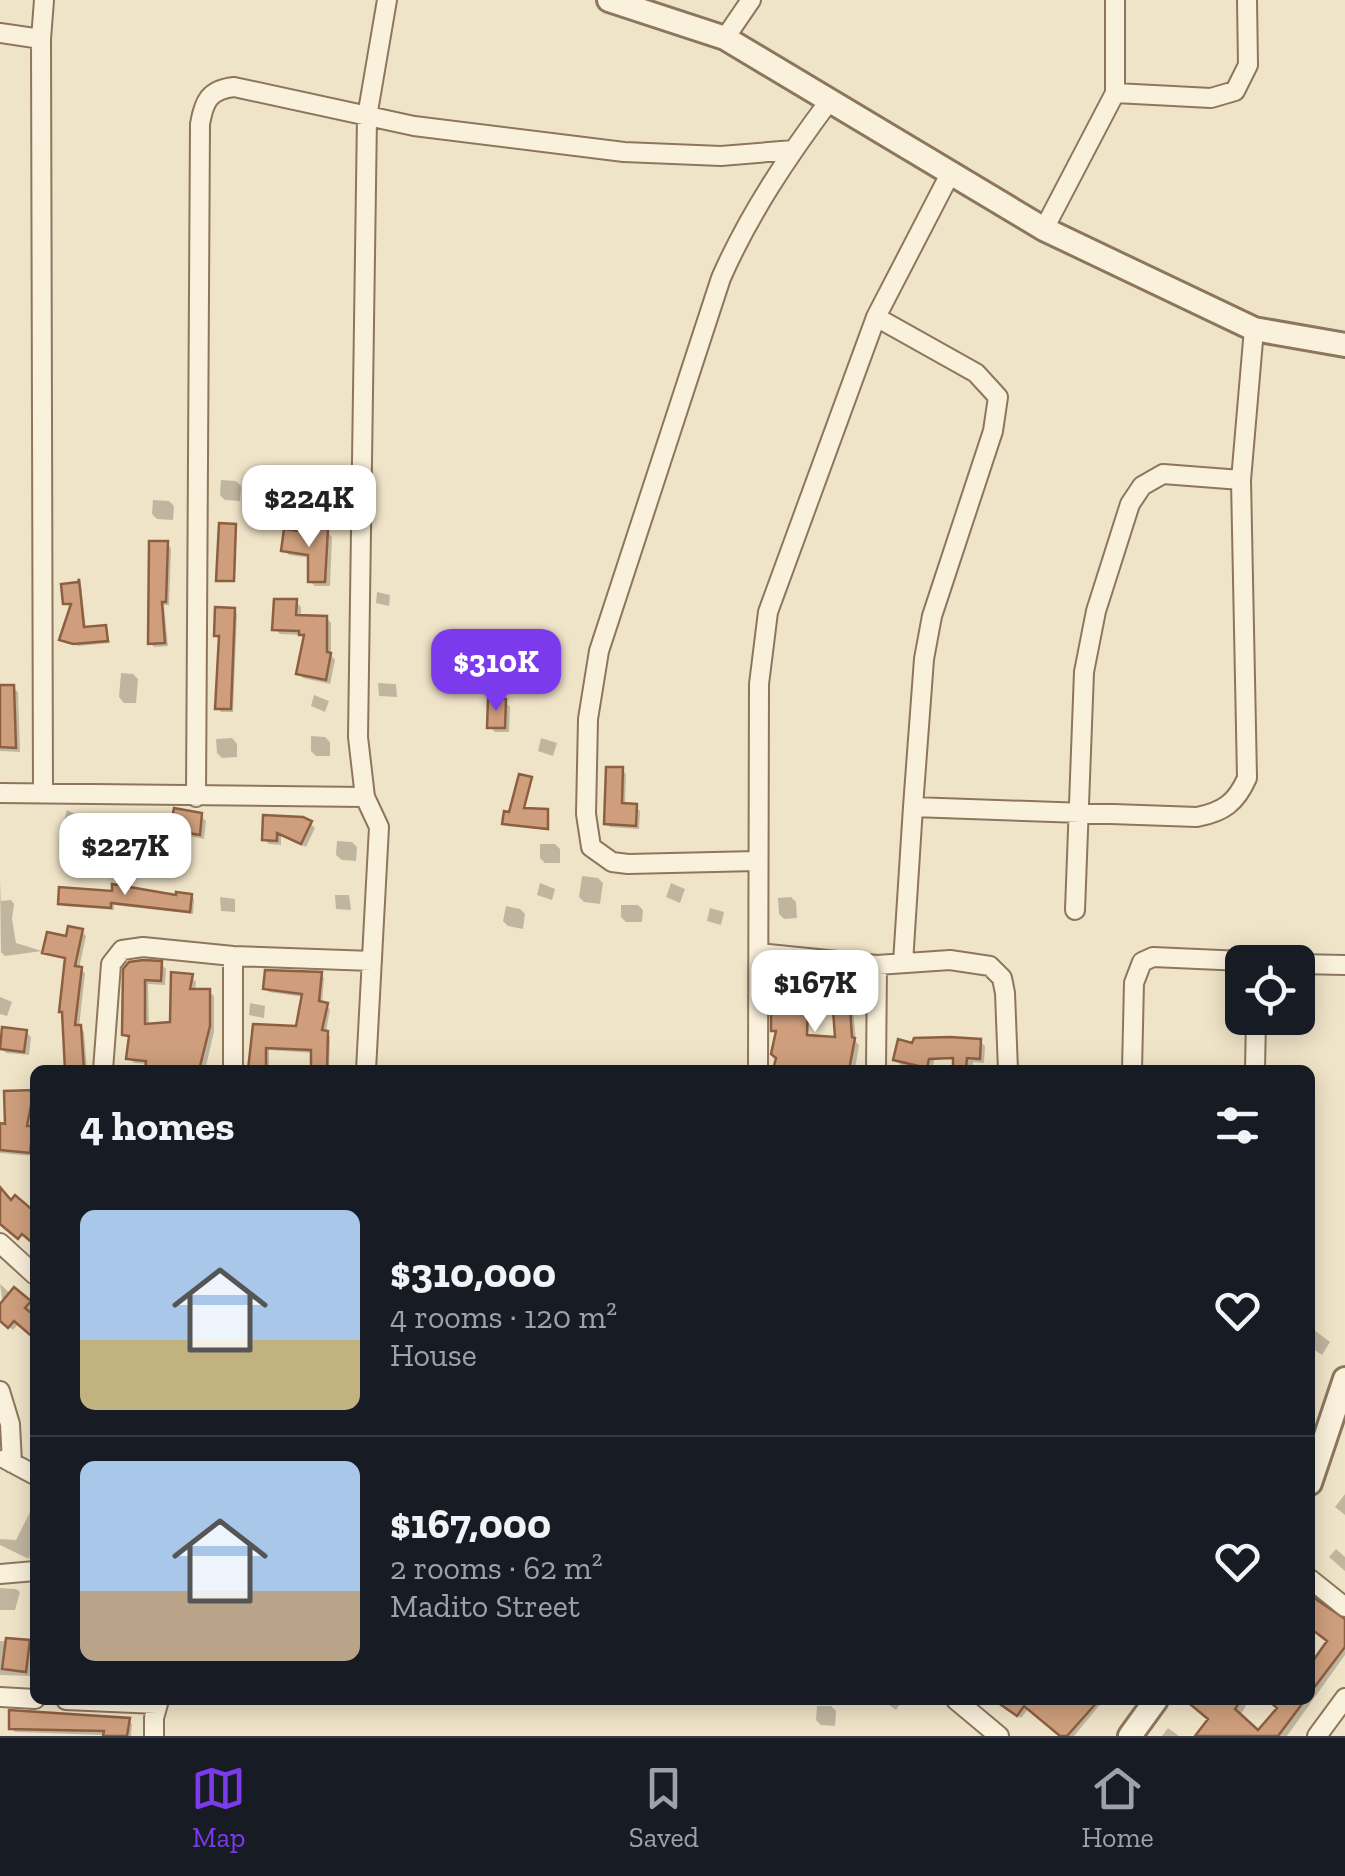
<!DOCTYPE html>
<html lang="en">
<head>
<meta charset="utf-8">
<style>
	body { margin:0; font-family:"Zilla Slab",serif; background:#20242c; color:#f1f3f6; height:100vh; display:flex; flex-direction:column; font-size:38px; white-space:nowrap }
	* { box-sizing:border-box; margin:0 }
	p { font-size:32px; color:#9ea1a6 }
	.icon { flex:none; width:55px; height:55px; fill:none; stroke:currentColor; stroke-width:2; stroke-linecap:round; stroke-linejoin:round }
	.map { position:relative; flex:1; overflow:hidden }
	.details { position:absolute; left:30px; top:1065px; width:1285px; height:640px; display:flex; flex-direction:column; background:#171b24; border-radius:15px; box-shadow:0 5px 25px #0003 }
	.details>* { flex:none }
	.controls { position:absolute; left:1225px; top:945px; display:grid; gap:20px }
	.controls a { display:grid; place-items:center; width:90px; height:90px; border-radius:15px; background:#171b24; box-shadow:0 5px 25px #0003; font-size:50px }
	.price { position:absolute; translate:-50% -85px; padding:0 22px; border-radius:20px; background:#fff; color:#222; font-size:32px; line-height:65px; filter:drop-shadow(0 2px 5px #0008) }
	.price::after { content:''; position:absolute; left:50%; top:60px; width:30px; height:22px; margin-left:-15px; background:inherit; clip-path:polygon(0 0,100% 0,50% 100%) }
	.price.on { background:#7c3aed; color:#fff }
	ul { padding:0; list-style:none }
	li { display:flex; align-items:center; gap:30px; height:250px; padding:0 50px }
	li+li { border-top:2px solid #363941 }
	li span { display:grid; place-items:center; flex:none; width:280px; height:200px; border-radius:15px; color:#555 }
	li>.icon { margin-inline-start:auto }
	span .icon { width:120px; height:120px; fill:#fffc; stroke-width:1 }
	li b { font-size:42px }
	h2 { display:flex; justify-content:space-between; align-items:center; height:120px; padding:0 50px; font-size:42px }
	.tabs { display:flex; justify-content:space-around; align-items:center; height:140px; border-top:2px solid #363941; background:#171b24; font-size:28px; color:#9ea1a6 }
	.tabs a { display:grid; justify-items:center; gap:5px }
	.tabs .on { color:#7c3aed }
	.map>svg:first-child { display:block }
	.shadow { fill:#0003 }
	.building { fill:#cf9f7d; stroke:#8d5f41; stroke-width:2.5 }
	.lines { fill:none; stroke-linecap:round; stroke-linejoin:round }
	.minor-casing { stroke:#8d765c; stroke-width:22 }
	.tertiary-casing { stroke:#8d765c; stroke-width:28 }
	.minor { stroke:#faf1dc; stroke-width:18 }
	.tertiary { stroke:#faf1dc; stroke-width:22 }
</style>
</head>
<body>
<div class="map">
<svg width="1345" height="1736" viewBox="0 0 1345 1736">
	<rect width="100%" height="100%" fill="#f0e4c8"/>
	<path class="shadow" d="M221 480 236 481 241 486 240 501 225 500 220 495Z
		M153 500 169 501 174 506 173 520 157 519 152 514Z
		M235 526V582L221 581 219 580Z
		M327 532 332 537 330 586H315L310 581 311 558 289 555 284 550 311 535Z
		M167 544 171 548 169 605H164L168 646 154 647 150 643Z
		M81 585 86 629 105 628 110 643 78 646 62 639 73 606 66 603 64 586Z
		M377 592 390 595 389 606 376 603Z
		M296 602 301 607V618H326L331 623V655L335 660 330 684 303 678 298 673 306 638 303 635 280 634 275 629Z
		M234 610 237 614 233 712H221L218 708 221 639 216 635Z
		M121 673 133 674 138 679 136 703H124L119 697Z
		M378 683 396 684 397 697 379 696Z
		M12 687 18 692 20 752 0 751V688Z
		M314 695 329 701 325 712 311 706Z
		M505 702 510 707 509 732H495L490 727Z
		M311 736 325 737 330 742V756H316L311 751Z
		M232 738 237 744V757L222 758 217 753 216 739Z
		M541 738 557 743 553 756 538 751Z
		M622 770 626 774 625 806 636 807 640 811 639 829 610 827 606 823Z
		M531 780 524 810 547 811 548 830 507 825Z
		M67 810 85 819 82 834 63 825Z
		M201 816 206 821 204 839 178 834 173 829Z
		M266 817 310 823 315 828 306 847 281 836V845L269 844 264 839Z
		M142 834H157L158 849H144Z
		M99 835 116 838 115 852 98 848Z
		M337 841 352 842 357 847 356 861 342 860 336 855Z
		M540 844H555L560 849V863H545L540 858Z
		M582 876 598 878 603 883 600 904 584 902 579 897Z
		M0 880 1 901 11 900 14 904 12 919 16 943 42 951 5 956 1 952Z
		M540 883 555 889 552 900 537 895Z
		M671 883 685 889 680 903 666 897Z
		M335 895H349L351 910 336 909Z
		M191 896 194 899 193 914 114 905V910L64 906 60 903Z
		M220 897 235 899V912L221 911Z
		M791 897 796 902 797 918 784 919 779 914 778 898Z
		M621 905H638L643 910 642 922H626L621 917Z
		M506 906 520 909 525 914 523 929 508 926 503 921Z
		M710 908 724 912 721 925 707 921Z
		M82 932 86 936 79 968 85 973 79 1027 84 1032 87 1070H66L67 961 77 963 78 958 46 951Z
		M161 964 166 969 165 985 148 984 149 1026 173 1025 191 977 196 982 195 992H209L214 996V1032L205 1070H148V1064L134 1063 129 1058 131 1040 124 1034 126 970Z
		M321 974 324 978 322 1004 330 1009 326 1032 330 1037 329 1070H313V1053L269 1050V1070H253L255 1026 298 1029 304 997 269 992 265 988Z
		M854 978 859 982 857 995H852L856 1042 859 1045 855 1069 836 1067V1010Z
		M0 997 12 1002 7 1016 0 1014Z
		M250 1003 265 1006 264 1018 249 1015Z
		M26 1032 31 1037 29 1055 6 1053 1 1048Z
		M954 1040 980 1041 985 1046 984 1063 973 1062V1070H954Z
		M938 1045 932 1070 901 1065 896 1060 914 1046Z
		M33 1093V1156L0 1153V1126H7Z
		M0 1284 11 1294 15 1290 33 1306 27 1313 35 1319V1337L19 1323 13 1330 0 1319 3 1305Z
		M1310 1327 1330 1342 1322 1355 1310 1347Z
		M1345 1494V1515L1335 1507Z
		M32 1508 35 1509V1534L29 1559 0 1545V1539L16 1540Z
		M1336 1549 1345 1557V1571L1329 1557Z
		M0 1588 16 1589 20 1592 15 1610H0Z
		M1310 1598 1345 1623V1655L1287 1736H1257L1280 1708 1270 1700H1310V1668L1330 1642 1312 1629 1310 1631Z
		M0 1641 35 1643V1672L31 1671V1676L0 1675Z
		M882 1700H901L902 1701 896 1710Z
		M997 1700H1104L1074 1736H1063L1029 1708 1021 1718Z
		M1189 1700H1249L1229 1736H1198L1210 1719Z
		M817 1706H831L836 1711 835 1726 821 1725 816 1720Z
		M129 1721 132 1724 131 1736 15 1732 12 1728Z
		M1168 1728 1179 1736H1162Z"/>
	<path class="building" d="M219 523 236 524 234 581H216Z
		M284 529 308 532V529H328L325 582H308V555L281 551Z
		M149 541H168L166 602H162L165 643 148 644Z
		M79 579 84 627 106 625 108 641 73 644 59 640 71 604H63L61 584 78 582Z
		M274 599H297L296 615 327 616V652L331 653 326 680 296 674 304 635H299V631L272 630Z
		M215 607 235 608 231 709H215L219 636H214Z
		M0 685H14L16 748 0 747Z
		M488 699H506L505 728H487Z
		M606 767H623L622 803 637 804 636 826 604 824Z
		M519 774 532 777 524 808 548 809V829L502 824 504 811 509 812Z
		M174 808 202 813 200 835 170 830Z
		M263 815 303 817 312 821 301 844 277 833V841L262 840Z
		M112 884 176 895V892L192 894 190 912 111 903V908L58 904 59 887 112 891Z
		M68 926 83 929 75 966 82 967 75 1025H81L84 1070H65L62 1012H59L65 958 42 953 47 932 66 936Z
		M143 960 162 961 161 981 145 980V1024L170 1022 171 972 193 974 190 989H210V1026L199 1070H145L146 1061 126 1059 129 1036 122 1035 123 969 129 962Z
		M265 970 322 972 319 1001 328 1003 322 1030 328 1031 327 1070H311V1050L266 1048V1070H248L253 1024 296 1026 302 994 263 989Z
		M836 973 855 975 854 992H849L852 1037 855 1038 849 1070H773L776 1058 771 1054 776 1031H771V1007L808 1008 807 1035 835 1037 833 1010Z
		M2 1027 27 1030 24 1052 0 1049Z
		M950 1037 981 1039 980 1059 967 1058 966 1068H953V1058L929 1059 927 1068 893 1060 898 1039 912 1043 914 1038Z
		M34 1090 27 1126H33L30 1153 0 1150V1123L5 1124 4 1091Z
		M0 1187 11 1200 15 1195 35 1212V1245L22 1234 18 1239 0 1224Z
		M14 1287 31 1301 25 1308 35 1316V1339L14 1321 8 1328 0 1321V1304Z
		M1310 1595 1345 1619V1647L1310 1693V1665L1327 1641 1310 1628Z
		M6 1638 30 1640 26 1672 2 1669Z
		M994 1700H1099L1067 1736H1060L1024 1706 1017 1716Z
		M1185 1700H1241L1235 1709 1258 1730 1277 1708 1268 1700H1305L1278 1736H1195L1208 1719Z
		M9 1710 130 1718 127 1736H103L104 1731 9 1729Z"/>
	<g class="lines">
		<g class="minor-casing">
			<path id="minor" d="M0 33 41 39
				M725 38 751 0
				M1115 93 1211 98 1235 91 1248 65 1247 0
				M1044 229 1115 93V0
				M876 317 976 373 998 397 993 431 932 616 924 659 913 807 1197 817C1223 812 1236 803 1247 778L1241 480 1254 329
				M0 793 365 797
				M43 793 41 39 44 0
				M196 797 200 124C204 101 209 90 234 87L414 126 624 152 721 156 793 150
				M757 861 628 864 612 862 591 847 586 814 588 719 599 651 721 278C749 214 788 156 830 100
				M1075 910 1084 672 1096 611 1130 504 1142 486 1163 474 1241 480
				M759 953 877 965 950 960 990 966 1002 978 1005 993 1008 1070
				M233 956V1070
				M903 963 913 807
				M1298 964 1345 965
				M103 1070 111 964 122 950 143 947 233 956 372 961
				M366 1070 379 827 365 797 358 737 367 117 387 0
				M758 1070 759 684 768 612 876 317 950 174
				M876 1070 877 965
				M1132 1070 1134 983 1142 962 1153 957 1265 962
				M1255 1070 1256 1018
				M0 1243 35 1275
				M0 1391 10 1424 12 1463
				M5 1459 35 1475
				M0 1574 35 1571
				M1310 1579 1345 1607
				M0 1697 35 1699
				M66 1700 157 1704
				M956 1700 999 1736
				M154 1736V1718L159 1700
				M1317 1736 1345 1698"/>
		</g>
		<g class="tertiary-casing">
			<path id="tertiary" d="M609 0 725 38 1044 229 1254 329 1345 345
				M1310 1483 1345 1379
				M1130 1736 1156 1700"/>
		</g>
		<use href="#minor" class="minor"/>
		<use href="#tertiary" class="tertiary"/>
	</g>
</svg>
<div class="controls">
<a><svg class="icon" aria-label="locate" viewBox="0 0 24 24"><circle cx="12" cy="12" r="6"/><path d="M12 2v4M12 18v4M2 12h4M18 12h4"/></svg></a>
</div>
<b class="price" style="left:309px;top:550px">$224K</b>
<b class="price on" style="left:496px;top:714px">$310K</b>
<b class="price" style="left:125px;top:898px">$227K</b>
<b class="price" style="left:815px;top:1035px">$167K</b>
<section class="details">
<h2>4 homes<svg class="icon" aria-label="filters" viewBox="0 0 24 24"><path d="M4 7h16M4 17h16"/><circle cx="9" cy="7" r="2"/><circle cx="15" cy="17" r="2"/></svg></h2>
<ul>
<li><span style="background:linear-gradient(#a9c7e8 65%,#c2b280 0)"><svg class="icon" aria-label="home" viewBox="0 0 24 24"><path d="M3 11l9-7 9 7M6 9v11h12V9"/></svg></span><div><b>$310,000</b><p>4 rooms · 120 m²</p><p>House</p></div><svg class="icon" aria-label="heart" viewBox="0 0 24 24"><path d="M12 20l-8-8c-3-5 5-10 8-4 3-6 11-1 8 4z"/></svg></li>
<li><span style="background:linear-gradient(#a9c7e8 65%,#b9a48a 0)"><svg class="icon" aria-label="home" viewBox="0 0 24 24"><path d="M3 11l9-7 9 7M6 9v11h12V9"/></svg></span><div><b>$167,000</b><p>2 rooms · 62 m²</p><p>Madito Street</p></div><svg class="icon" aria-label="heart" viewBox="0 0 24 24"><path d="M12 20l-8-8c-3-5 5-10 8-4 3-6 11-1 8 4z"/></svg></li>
</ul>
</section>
</div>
<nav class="tabs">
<a class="on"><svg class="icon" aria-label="map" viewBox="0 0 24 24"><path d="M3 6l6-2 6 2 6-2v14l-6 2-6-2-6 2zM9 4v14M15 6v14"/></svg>Map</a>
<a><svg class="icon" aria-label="saved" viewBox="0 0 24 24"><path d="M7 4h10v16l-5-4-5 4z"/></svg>Saved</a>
<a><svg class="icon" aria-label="home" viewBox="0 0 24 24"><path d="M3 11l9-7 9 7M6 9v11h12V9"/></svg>Home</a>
</nav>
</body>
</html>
